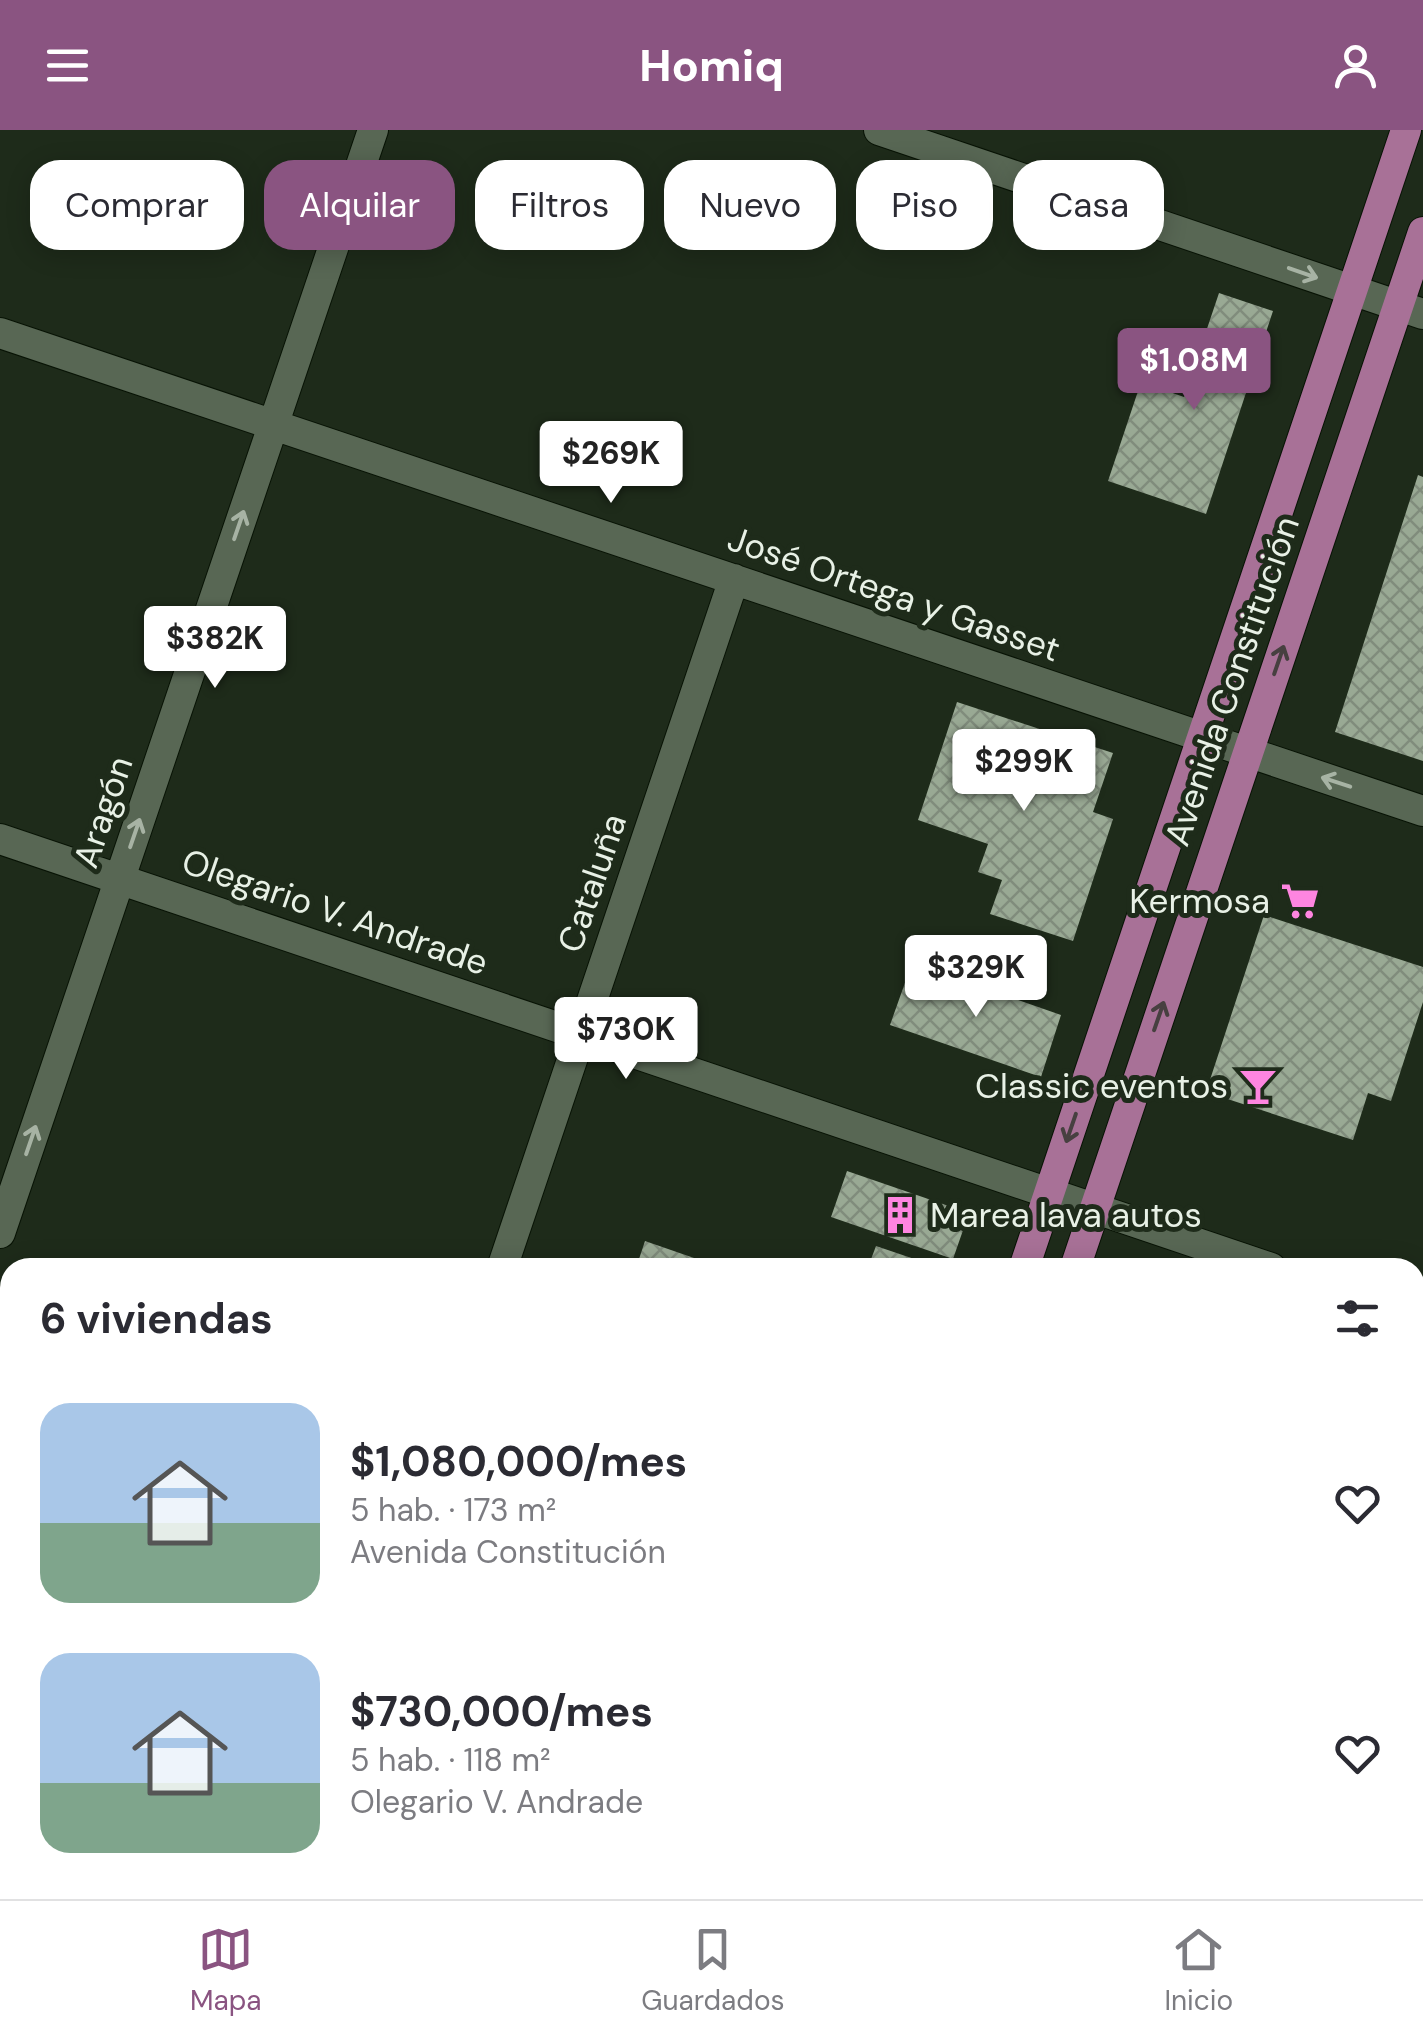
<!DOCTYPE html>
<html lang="es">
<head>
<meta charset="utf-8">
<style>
	body { margin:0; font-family:"DM Sans",sans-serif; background:#f2f2f3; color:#2b2b33; height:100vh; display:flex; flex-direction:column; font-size:38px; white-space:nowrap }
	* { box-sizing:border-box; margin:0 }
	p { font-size:32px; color:#7c7c81 }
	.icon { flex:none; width:55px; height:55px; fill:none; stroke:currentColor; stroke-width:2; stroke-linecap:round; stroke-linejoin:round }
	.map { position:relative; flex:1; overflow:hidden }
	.details { position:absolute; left:0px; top:1128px; width:1425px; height:642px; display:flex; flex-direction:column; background:#fff; border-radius:30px 30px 0 0; box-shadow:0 5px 25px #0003 }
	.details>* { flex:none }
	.banner { position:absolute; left:30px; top:30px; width:1365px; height:90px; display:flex; gap:20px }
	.price { position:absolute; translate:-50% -85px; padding:0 22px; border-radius:10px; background:#fff; color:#222; font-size:32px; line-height:65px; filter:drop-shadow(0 2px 5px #0008) }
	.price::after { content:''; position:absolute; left:50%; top:60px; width:30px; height:22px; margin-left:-15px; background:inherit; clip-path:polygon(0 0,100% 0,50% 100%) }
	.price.current { background:#8a5481; color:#fff }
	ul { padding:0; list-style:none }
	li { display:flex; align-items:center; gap:30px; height:250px; padding:0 40px }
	li span { display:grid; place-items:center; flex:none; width:280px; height:200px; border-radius:30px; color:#555 }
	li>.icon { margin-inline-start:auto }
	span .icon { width:120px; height:120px; fill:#fffc; stroke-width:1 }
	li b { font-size:42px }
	h2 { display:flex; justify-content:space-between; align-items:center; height:120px; padding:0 40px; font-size:42px }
	.chip { padding:0 35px; border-radius:30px; background:#fff; box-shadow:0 5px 25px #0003; font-size:35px; line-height:90px }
	.chip.current { background:#8a5481; color:#fff }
	header { display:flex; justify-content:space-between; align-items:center; height:130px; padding:0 40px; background:#8a5481; color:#fff; font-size:45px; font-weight:800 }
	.tabs { display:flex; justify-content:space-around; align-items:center; height:140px; border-top:2px solid #e1e1e2; background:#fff; font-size:28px; color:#7c7c81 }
	.tabs a { display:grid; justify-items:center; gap:5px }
	.tabs .current { color:#8a5481 }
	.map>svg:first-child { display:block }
	.building { fill:url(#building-cross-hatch) }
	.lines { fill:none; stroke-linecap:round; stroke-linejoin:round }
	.minor-casing { stroke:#081305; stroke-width:32 }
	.major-casing { stroke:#081305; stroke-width:32 }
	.minor { stroke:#586754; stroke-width:30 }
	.major { stroke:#a87197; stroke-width:30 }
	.oneway { stroke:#a7b3a4 }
	.oneway2 { stroke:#474040 }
	.labels { text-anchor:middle; stroke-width:10; stroke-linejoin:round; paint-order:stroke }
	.street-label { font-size:35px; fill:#e8f1e6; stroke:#1e2b1a }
	.poi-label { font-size:35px; fill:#e8f1e6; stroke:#1e2b1a; text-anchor:end }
</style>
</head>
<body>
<header><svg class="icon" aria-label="menu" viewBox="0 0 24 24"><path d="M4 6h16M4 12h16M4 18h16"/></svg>Homiq<svg class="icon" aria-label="person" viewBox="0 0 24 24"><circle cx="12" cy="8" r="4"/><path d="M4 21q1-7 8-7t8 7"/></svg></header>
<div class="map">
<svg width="1423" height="1769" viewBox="0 0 1423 1769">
	<defs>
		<pattern id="building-cross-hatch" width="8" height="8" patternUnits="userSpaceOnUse" patternTransform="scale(2.5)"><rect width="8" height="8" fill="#99a994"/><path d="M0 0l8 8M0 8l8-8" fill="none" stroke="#808c7c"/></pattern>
	</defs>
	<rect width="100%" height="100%" fill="#1e2b1a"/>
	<path class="building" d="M1219 163 1273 181 1206 384 1108 351 1141 252 1184 267Z
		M1418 345 1423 347V631L1335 602Z
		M957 572 1113 623 1093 682 1113 689 1073 811 990 784 1002 750 978 742 988 714 918 690Z
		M1264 785 1423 837V872L1391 971 1368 963 1353 1010 1206 962Z
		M912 833 1061 885 1041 947 890 895Z
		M847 1041 969 1083 953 1129 831 1087Z
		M645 1111 720 1137V1138H636Z
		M876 1116 938 1137V1138H857L861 1128 870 1132Z
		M653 1760H745L742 1769H678Z
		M957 1760H1118L1121 1761 1118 1769H954Z"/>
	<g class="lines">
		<g class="minor-casing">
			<path id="minor" d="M879 0 1423 184
				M0 203 1423 681
				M0 709 1271 1138
				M0 1103 373 0
				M502 1138 734 449
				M1415 1186 1423 1189
				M0 1203 10 1206
				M1415 1688 1423 1664
				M1415 1714 1423 1717
				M0 1725 10 1728
				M104 1760 131 1769
				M290 1769 293 1760
				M1388 1769 1391 1760"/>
		</g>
		<g class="major-casing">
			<path id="major" d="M1024 1138 1406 0
				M1075 1138 1423 102
				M812 1769 815 1760
				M862 1769 865 1760"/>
		</g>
		<use href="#minor" class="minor"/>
		<use href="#major" class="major"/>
	</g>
	<defs><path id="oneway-shaft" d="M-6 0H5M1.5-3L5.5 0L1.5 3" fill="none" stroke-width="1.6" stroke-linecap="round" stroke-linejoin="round" transform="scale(2.5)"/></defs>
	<g class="oneway">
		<use href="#oneway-shaft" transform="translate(1303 143) rotate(19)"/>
		<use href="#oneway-shaft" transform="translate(239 395) rotate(-71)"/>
		<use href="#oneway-shaft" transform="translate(1336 652) rotate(-162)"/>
		<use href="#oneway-shaft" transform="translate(135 703) rotate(-71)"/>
		<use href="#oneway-shaft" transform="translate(31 1010) rotate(-71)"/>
	</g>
	<g class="oneway2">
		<use href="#oneway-shaft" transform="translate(1279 530) rotate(-71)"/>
		<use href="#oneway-shaft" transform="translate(1159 886) rotate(-71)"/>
		<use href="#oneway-shaft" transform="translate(1071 998) rotate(109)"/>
	</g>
	<defs>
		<g id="supermarket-bare" transform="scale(3)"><path d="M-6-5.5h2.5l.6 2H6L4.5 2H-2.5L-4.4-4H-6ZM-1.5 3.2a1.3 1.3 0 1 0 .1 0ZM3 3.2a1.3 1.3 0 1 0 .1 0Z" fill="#fe85e0" stroke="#1e2b1a" stroke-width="2.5" paint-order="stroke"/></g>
		<g id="bar-bare" transform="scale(3)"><path d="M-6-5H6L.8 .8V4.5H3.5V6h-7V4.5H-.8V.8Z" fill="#fe85e0" stroke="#1e2b1a" stroke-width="2.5" paint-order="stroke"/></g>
		<g id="building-bare" transform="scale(3)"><path d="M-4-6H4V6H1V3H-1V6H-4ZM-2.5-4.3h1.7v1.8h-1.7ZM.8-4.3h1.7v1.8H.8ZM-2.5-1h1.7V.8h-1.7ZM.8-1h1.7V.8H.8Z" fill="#fe85e0" stroke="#1e2b1a" stroke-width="2.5" paint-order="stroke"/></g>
	</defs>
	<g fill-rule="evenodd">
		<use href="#supermarket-bare" x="1300" y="771"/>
		<use href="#bar-bare" x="1258" y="956"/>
		<use href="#building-bare" x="900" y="1085"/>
	</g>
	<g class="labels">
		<g class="street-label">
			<text transform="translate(894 464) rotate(19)" y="12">José Ortega y Gasset</text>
			<text transform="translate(1232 551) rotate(-71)" y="12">Avenida Constitución</text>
			<text transform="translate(103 682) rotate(-71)" y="12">Aragón</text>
			<text transform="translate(592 753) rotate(-71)" y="12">Cataluña</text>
			<text transform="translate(335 782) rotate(19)" y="12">Olegario V. Andrade</text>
		</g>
		<g class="poi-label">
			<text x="1270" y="783">Kermosa</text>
			<text x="1228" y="968">Classic eventos</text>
			<text x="930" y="1097" text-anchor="start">Marea lava autos</text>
		</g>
	</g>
</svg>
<b class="price current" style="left:1194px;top:283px">$1.08M</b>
<b class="price" style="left:611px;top:376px">$269K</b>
<b class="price" style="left:215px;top:561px">$382K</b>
<b class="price" style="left:1024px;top:684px">$299K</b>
<b class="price" style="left:976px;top:890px">$329K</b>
<b class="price" style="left:626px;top:952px">$730K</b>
<div class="banner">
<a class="chip">Comprar</a>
<a class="chip current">Alquilar</a>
<a class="chip">Filtros</a>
<a class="chip">Nuevo</a>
<a class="chip">Piso</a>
<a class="chip">Casa</a>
</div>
<section class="details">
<h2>6 viviendas<svg class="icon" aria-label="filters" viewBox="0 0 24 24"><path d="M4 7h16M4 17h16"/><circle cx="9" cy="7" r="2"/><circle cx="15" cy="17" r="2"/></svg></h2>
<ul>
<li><span style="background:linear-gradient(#a9c7e8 60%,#7fa58c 0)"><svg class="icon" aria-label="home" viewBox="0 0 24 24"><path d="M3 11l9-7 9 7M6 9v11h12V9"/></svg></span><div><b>$1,080,000/mes</b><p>5 hab. · 173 m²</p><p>Avenida Constitución</p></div><svg class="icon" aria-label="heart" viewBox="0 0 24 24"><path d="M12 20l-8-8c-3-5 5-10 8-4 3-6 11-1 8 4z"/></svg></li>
<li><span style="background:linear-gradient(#a9c7e8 65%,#7fa58c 0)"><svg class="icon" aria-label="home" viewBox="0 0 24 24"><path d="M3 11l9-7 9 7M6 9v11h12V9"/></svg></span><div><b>$730,000/mes</b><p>5 hab. · 118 m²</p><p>Olegario V. Andrade</p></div><svg class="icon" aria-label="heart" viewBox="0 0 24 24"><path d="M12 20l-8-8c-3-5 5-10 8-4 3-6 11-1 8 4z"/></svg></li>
</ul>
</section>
</div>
<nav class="tabs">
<a class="current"><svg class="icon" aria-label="map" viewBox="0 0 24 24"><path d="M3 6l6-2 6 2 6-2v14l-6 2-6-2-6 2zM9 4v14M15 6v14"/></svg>Mapa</a>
<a><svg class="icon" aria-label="saved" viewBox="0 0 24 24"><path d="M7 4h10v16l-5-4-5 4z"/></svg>Guardados</a>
<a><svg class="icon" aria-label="home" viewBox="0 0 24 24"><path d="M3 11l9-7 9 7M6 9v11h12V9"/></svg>Inicio</a>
</nav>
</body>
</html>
